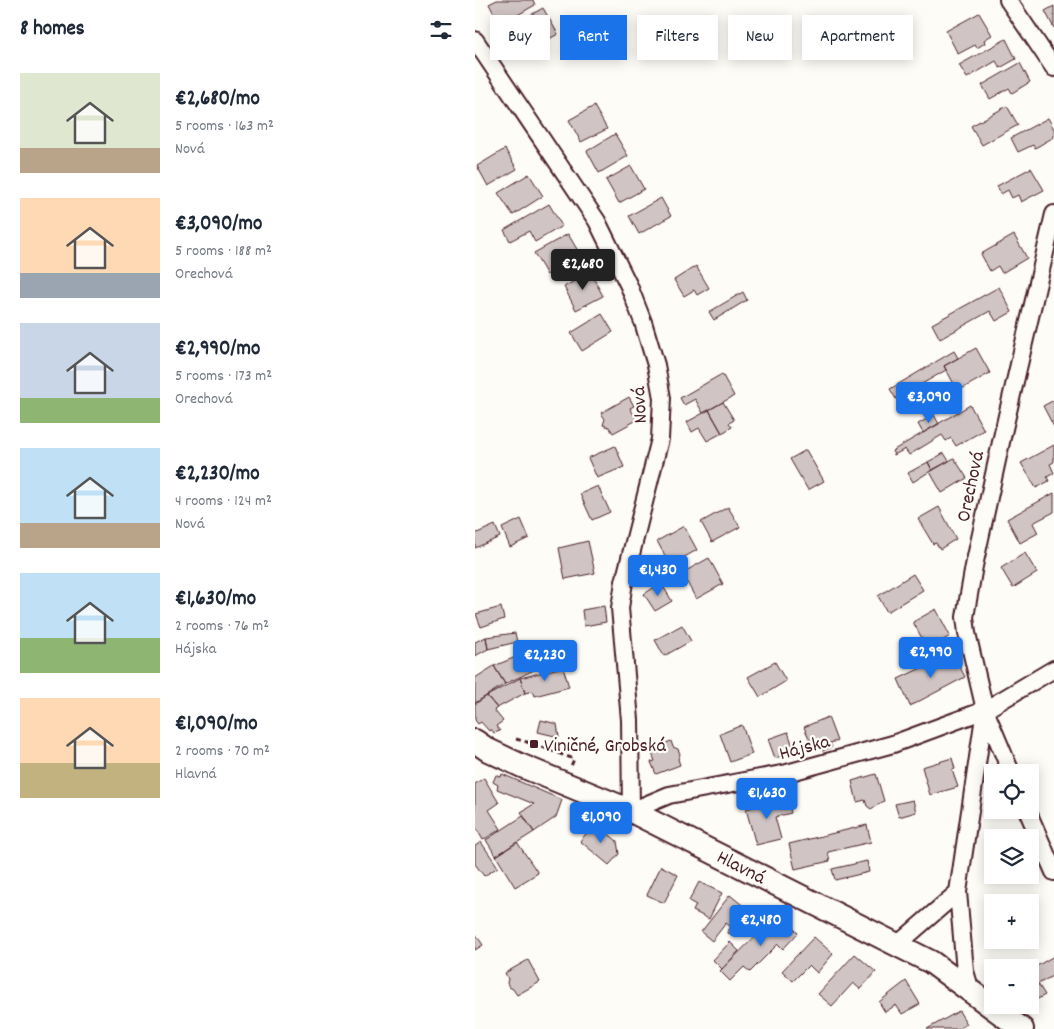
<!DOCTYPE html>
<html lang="en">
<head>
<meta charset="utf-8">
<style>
	body { margin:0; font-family:Dekko,sans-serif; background:#f2f2f3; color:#1f2937; height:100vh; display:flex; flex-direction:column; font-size:19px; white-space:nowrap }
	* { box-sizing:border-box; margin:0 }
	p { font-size:16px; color:#747a83 }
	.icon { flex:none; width:28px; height:28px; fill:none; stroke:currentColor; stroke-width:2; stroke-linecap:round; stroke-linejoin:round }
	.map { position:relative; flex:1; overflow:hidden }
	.drawer { display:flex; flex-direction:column; background:#fff; width:475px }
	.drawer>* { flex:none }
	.banner { position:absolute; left:15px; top:15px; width:475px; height:45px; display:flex; gap:10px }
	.buttons { position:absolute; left:509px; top:764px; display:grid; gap:10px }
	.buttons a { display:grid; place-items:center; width:55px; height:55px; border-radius:0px; background:#fff; box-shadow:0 2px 12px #0003; font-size:25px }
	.price { position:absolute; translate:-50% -42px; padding:0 11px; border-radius:5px; background:#1a73e8; color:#fff; font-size:16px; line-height:32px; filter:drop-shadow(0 1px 2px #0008) }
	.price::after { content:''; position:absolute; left:50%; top:30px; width:15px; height:11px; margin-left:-8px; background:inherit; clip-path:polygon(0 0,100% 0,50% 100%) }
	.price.current { background:#222; color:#fff }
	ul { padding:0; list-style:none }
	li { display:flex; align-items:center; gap:15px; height:125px; padding:0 20px }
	li span { display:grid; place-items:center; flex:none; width:140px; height:100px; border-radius:0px; color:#555 }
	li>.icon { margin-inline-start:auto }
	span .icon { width:60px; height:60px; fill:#fffc; stroke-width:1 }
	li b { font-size:21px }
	h2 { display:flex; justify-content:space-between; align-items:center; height:60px; padding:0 20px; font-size:21px }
	.pill { padding:0 18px; border-radius:0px; background:#fff; box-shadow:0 2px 12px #0003; font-size:18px; line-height:45px }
	.pill.current { background:#1a73e8; color:#fff }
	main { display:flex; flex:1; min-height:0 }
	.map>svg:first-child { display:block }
	.building { fill:#d0c5c4; stroke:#4a1f2b }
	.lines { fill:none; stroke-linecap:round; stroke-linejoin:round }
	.street-casing { stroke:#4a1f2b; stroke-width:20 }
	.secondary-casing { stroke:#4a1f2b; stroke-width:26 }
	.path { stroke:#4a1f2b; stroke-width:3; stroke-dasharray:5 4; stroke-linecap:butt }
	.street { stroke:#fdfcf7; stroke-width:16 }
	.secondary { stroke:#fdfcf7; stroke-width:22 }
	.poi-dot { fill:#4a1f2b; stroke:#fdfcf7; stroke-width:2 }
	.labels { text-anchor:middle; stroke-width:4.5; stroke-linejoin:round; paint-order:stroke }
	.street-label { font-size:20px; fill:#4a1f2b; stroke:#fdfcf7 }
	.poi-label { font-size:20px; fill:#4a1f2b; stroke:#fdfcf7; text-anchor:start }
</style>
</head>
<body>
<main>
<section class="drawer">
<h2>8 homes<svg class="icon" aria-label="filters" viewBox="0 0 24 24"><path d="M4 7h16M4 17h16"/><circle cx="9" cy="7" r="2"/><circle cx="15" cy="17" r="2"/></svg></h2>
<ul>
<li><span style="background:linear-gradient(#dfe7d0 75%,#b9a48a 0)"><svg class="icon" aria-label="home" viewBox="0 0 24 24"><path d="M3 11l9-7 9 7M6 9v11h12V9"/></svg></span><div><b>€2,680/mo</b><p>5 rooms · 163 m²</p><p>Nová</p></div></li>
<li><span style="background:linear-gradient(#ffd9b3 75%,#9aa5b1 0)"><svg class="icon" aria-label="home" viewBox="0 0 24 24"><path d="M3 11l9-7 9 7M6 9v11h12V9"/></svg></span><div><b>€3,090/mo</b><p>5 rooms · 188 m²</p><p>Orechová</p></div></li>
<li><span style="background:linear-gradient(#c9d6e8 75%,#8fb573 0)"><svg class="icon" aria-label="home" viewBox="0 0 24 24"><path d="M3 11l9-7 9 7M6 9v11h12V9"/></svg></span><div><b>€2,990/mo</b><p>5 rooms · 173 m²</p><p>Orechová</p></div></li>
<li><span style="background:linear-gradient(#bfe0f5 75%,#b9a48a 0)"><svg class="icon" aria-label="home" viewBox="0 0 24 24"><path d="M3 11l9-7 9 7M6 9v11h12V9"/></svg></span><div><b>€2,230/mo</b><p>4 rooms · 124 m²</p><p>Nová</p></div></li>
<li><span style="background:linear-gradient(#bfe0f5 65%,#8fb573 0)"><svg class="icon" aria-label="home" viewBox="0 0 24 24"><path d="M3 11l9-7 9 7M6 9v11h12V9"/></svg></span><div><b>€1,630/mo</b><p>2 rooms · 76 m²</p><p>Hájska</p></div></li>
<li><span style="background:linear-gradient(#ffd9b3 65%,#c2b280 0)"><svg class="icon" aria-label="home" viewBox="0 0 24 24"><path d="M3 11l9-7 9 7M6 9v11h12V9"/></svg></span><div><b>€1,090/mo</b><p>2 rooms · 70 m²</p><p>Hlavná</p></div></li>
</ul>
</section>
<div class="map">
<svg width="579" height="1029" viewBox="0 0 579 1029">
	<rect width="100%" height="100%" fill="#fdfcf7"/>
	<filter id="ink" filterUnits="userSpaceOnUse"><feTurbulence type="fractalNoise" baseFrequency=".02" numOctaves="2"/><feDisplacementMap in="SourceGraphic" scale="10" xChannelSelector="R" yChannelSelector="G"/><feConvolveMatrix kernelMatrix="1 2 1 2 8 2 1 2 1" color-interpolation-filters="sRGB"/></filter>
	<g filter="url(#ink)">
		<path class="building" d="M22 0H58L60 5 25 25 14 4Z
			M579 6V28L570 11Z
			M68 8 83 34 46 55 31 29Z
			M504 13 517 35 509 40 510 43 502 48 500 45 483 54 471 31Z
			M531 39 541 59 525 68 521 61 492 78 484 65Z
			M545 63 555 82 537 93 534 88 515 99 507 85Z
			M119 106 132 129 106 142 94 120Z
			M532 106 543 125 507 145 496 126Z
			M573 118 579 129V137L560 148 558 145 543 152 536 138Z
			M140 134 153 156 124 173 112 151Z
			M30 149 42 169 13 186 2 166Z
			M156 166 169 189 144 203 131 180Z
			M556 168 569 190 546 202 543 195 537 198 533 190 526 194 522 186Z
			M54 174 68 196 38 215 23 193Z
			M186 198 196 216 164 234 154 216Z
			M74 204 87 226 60 242 54 231 35 241 29 230Z
			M93 234 106 256 72 275 59 253Z
			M539 235 552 258 527 273 523 266 515 271 506 254Z
			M221 266 234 288 222 295 219 290 209 296 199 280Z
			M115 272 128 296 101 310 89 287Z
			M524 287 537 312 521 321 515 311 465 339 457 324Z
			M268 292 272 300 239 320 234 312Z
			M127 314 138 332 107 351 96 333Z
			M501 348 515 373 483 391 469 366Z
			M479 351 483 358 469 366 471 370 421 399 415 389Z
			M247 374 259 396 228 413 220 399 209 405 205 398Z
			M154 397 159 406 155 408 162 420 138 433 134 427 128 425 130 419 126 413Z
			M579 400V427L568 406Z
			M248 402 259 420 254 423 257 427 247 433 234 410Z
			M495 405 509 430 481 446 476 438 471 441 467 435 434 455 430 449 419 455 417 451Z
			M234 410 247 433 232 441 224 428 217 432 212 422Z
			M459 415 464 424 448 433 443 424Z
			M579 445V462L575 464 579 473 572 477 574 481 561 488 546 463Z
			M140 446 149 467 122 478 113 458Z
			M331 450 349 481 333 490 315 459Z
			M469 453 474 461 457 470 453 462Z
			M479 458 492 478 467 493 455 472Z
			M453 462 457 470 438 482 433 473Z
			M123 486 135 512 117 520 105 494Z
			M579 493V512L558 523 563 533 545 543 532 519Z
			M253 507 265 527 237 542 226 522Z
			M464 507 481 539 465 549 461 543 458 544 443 519Z
			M46 519 54 538 35 547 27 528Z
			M20 525 25 537 0 548V534Z
			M209 526 222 550 195 565 182 541Z
			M113 541 120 573 90 579 84 548Z
			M550 553 562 573 538 588 526 568Z
			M234 558 248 584 221 599 207 573Z
			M438 574 448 590 412 612 403 596Z
			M186 583 197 601 180 611 169 594Z
			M129 606 131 622 109 626 107 610Z
			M26 607 29 619 6 627 1 614Z
			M461 609 475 636 453 649 438 622Z
			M207 625 216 641 189 656 180 640Z
			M40 633 42 642 13 649 11 637Z
			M11 637 13 649 0 656V642Z
			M53 652 61 669 30 684 19 666Z
			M478 653 490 677 435 706 423 679Z
			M300 662 311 681 285 697 273 677Z
			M19 666 30 684 0 703V678Z
			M88 667 94 687 60 696 58 691 50 693 45 678Z
			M45 678 50 693 22 708 12 696Z
			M12 696 22 708 19 710 28 721 21 726 25 731 19 733 16 729 14 731 6 722 3 724 0 720V704Z
			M353 717 362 741 355 743 357 747 347 751 346 747 339 750 329 727Z
			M66 720 82 724 84 737 63 732Z
			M267 725 277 754 255 762 245 734Z
			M313 732 320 752 300 758 293 739Z
			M196 741 198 747 203 749 205 754 203 759 205 765 181 774 176 762 180 761 176 751H172Z
			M477 758 480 769 477 770 483 787 455 795 447 767Z
			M27 774 87 800 81 817 59 832 46 812 59 804 22 789 23 785 18 782 21 775 26 777Z
			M401 774 409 801 396 809 392 806 390 800 382 802 377 781Z
			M9 778 24 803 14 810 26 829 8 840 0 826V784Z
			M312 798 316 813 300 817 306 839 281 845 271 809Z
			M438 800 441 812 424 817 420 804Z
			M48 816 59 832 21 856 11 840Z
			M120 823 142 841 144 854 134 865 105 841Z
			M392 825 396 842 353 852 355 861 320 869 314 844Z
			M6 842 23 867 9 876 0 864V846Z
			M42 842 63 873 40 887 21 856Z
			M392 861 394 872 360 880 357 869Z
			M186 866 203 875 189 903 172 895Z
			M224 882 247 893 234 919 218 911 221 905 214 901Z
			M255 895 277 913 259 935 253 933V931L256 927 251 923 237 941 226 932Z
			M303 914 323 933 308 949 303 944 275 972 269 967 255 981 245 971Z
			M0 933 8 945 0 950Z
			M339 937 358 954 342 973 334 965 318 981 307 971Z
			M255 942 264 951 247 969 238 960Z
			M380 954 401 972 385 989 378 983 357 1006 343 994Z
			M579 956V975L563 984 570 995 555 1003V970Z
			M53 960 65 982 42 995 38 989 34 987 32 983 33 979 30 973Z
			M431 981 445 1004 427 1014 421 1005 410 1012 404 1002Z
			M484 1011 492 1024 483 1029H452Z"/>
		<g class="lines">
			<g class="street-casing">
				<path id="street" d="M533 0 579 68
					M0 40 122 221 154 286 168 322 181 365 187 398 185 439 149 582 145 608 155 720 156 811 194 795 312 773 418 744 510 710 579 669
					M536 772 510 710 492 633 490 617 499 566 528 433 579 214
					M552 810 579 872
					M422 945 483 892
					M496 991 490 971 483 892 510 710"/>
			</g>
			<g class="secondary-casing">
				<path id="secondary" d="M0 741 13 750 47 766 156 811 456 962 547 1029"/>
			</g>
			<path class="path" d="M41 739 59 744 99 759 96 766"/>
			<use href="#street" class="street"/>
			<use href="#secondary" class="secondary"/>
		</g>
	</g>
	<rect class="poi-dot" x="54" y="739" width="10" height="10" rx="2.5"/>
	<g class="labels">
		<g class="street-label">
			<text transform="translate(163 405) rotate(-93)" y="7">Nová</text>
			<text transform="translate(494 486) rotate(-78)" y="7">Orechová</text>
			<text transform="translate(329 746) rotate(-15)" y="7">Hájska</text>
			<text transform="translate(267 866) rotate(27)" y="7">Hlavná</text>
		</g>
		<g class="poi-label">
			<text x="69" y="751">Viničné, Grobská</text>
		</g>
	</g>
</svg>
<div class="buttons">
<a><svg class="icon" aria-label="locate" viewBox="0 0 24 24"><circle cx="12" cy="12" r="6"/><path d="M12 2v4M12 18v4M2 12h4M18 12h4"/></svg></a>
<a><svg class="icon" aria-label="layers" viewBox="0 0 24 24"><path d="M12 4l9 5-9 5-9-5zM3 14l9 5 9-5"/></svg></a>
<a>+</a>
<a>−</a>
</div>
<b class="price current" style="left:108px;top:291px">€2,680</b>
<b class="price" style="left:454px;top:424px">€3,090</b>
<b class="price" style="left:183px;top:597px">€1,430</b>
<b class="price" style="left:456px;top:679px">€2,990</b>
<b class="price" style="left:70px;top:682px">€2,230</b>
<b class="price" style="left:292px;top:820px">€1,630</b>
<b class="price" style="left:126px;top:844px">€1,090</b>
<b class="price" style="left:286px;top:947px">€2,480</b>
<div class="banner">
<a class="pill">Buy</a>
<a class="pill current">Rent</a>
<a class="pill">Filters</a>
<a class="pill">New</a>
<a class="pill">Apartment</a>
</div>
</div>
</main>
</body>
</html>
